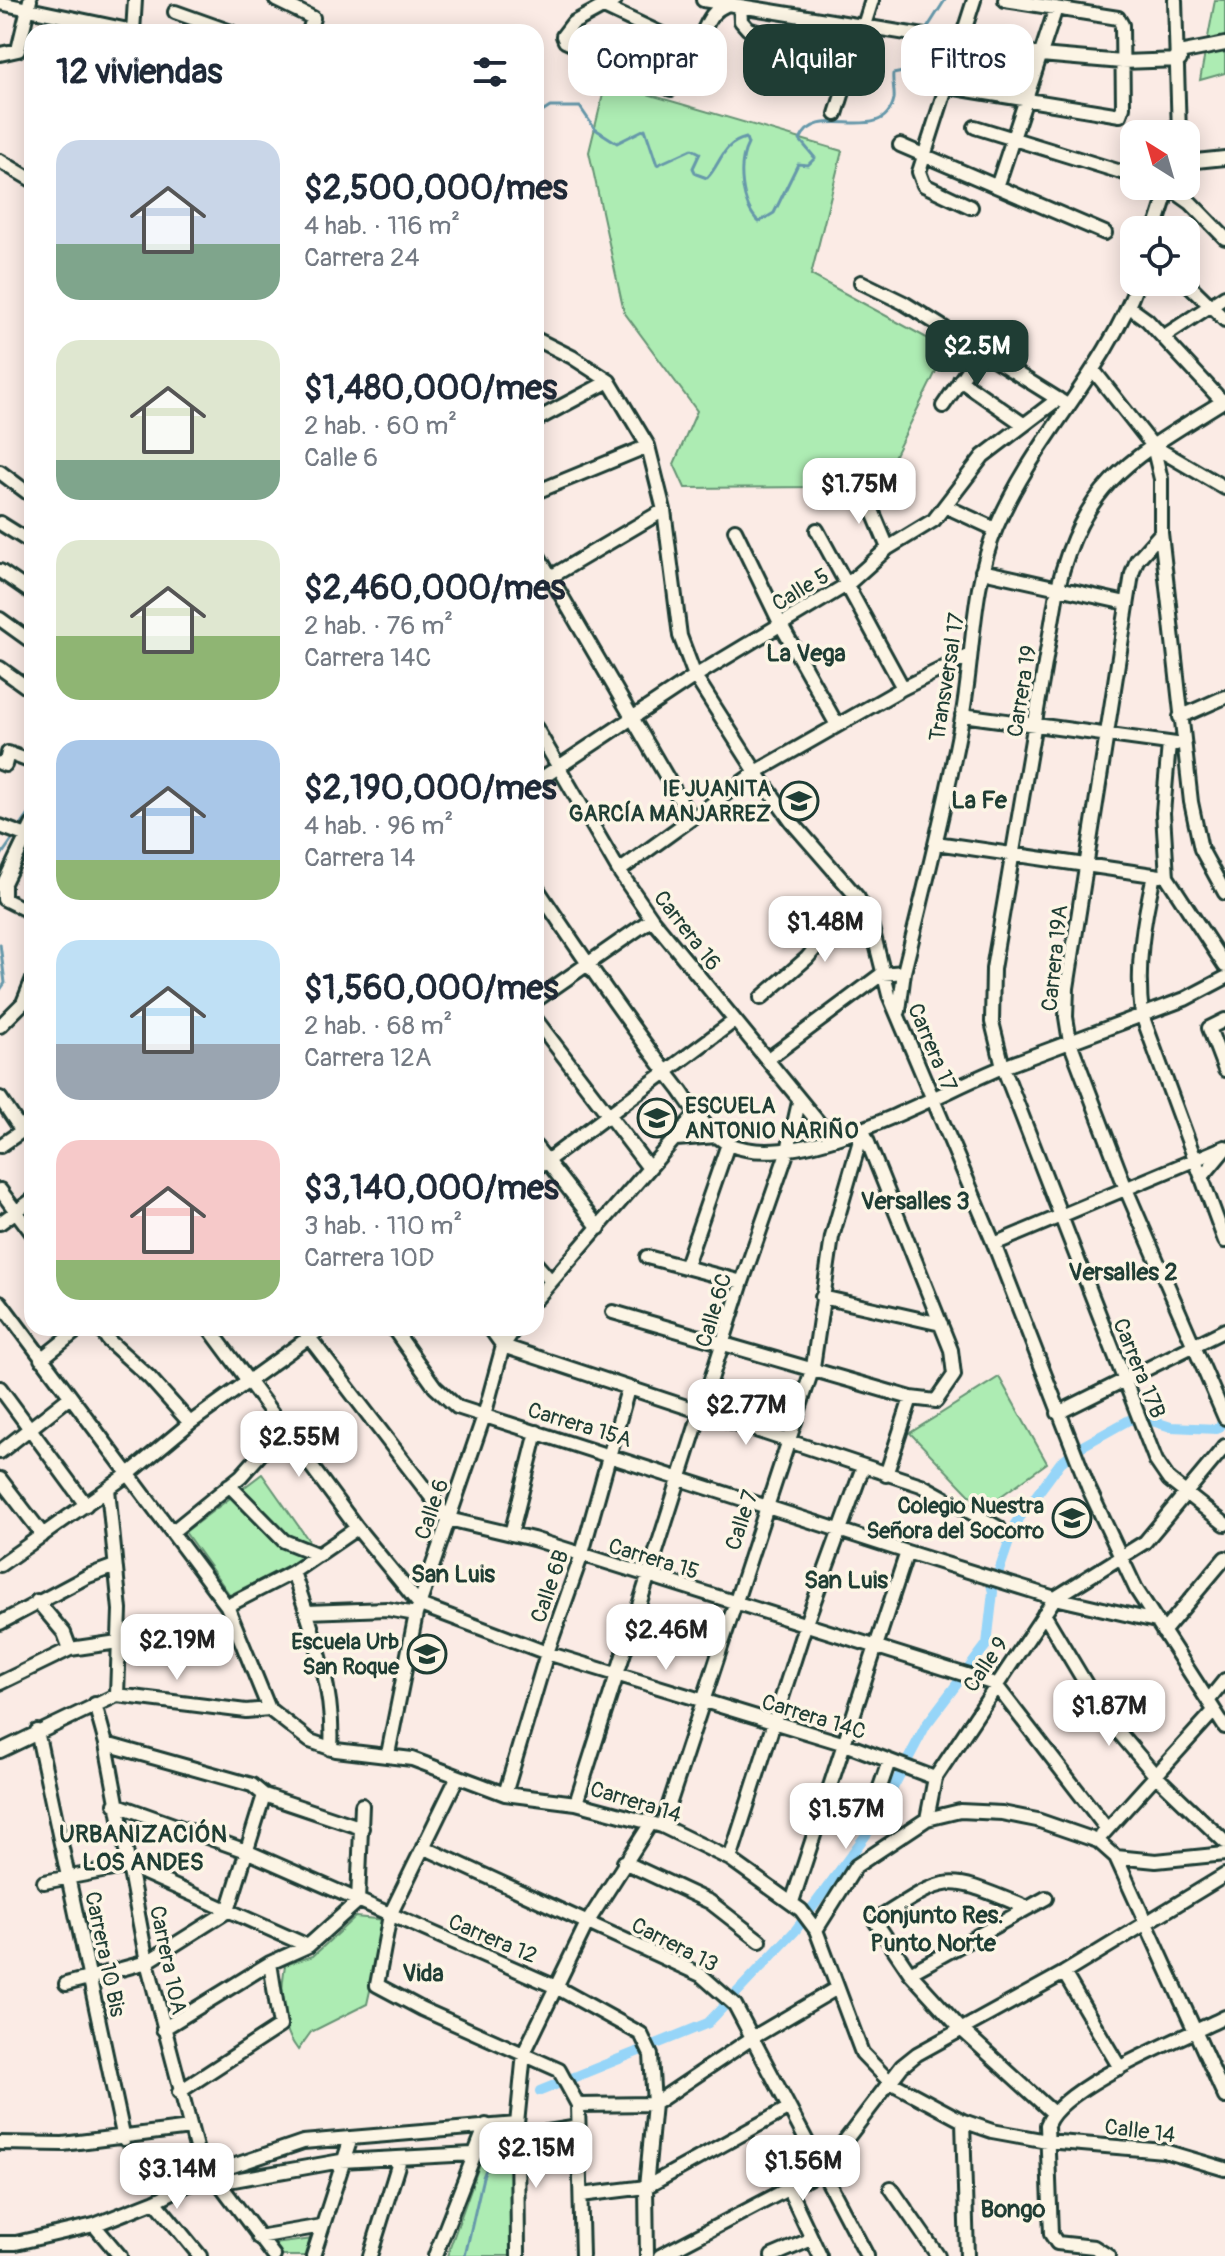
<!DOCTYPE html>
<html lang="es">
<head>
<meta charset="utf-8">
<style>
	body { margin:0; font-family:Pangolin,sans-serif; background:#f6f6f7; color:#1f2937; height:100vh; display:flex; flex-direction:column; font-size:30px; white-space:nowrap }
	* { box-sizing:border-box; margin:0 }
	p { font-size:26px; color:#747a83 }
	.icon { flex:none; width:44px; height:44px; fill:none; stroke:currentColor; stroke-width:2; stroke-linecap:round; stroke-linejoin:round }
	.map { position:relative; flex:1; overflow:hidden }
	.sheet { position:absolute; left:24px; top:24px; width:520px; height:1312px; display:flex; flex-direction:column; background:#fff; border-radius:24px; box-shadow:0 4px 20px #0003 }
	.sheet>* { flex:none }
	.hud { position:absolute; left:568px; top:24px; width:536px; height:72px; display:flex; gap:16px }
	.needle { width:52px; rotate:323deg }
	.controls { position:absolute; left:1120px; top:120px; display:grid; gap:16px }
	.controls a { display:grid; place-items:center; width:80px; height:80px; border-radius:16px; background:#fff; box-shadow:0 4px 20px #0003; font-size:40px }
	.price { position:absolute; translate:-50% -68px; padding:0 18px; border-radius:16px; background:#fff; color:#222; font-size:26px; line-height:52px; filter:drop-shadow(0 2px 4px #0008) }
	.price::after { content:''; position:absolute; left:50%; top:48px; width:24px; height:18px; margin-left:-12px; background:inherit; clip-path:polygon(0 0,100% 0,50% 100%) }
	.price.selected { background:#1f3d34; color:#fff }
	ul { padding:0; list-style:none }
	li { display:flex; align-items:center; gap:24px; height:200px; padding:0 32px }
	li span { display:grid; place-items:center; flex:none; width:224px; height:160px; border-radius:24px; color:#555 }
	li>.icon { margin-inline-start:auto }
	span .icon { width:96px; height:96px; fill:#fffc; stroke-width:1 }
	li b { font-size:34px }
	h2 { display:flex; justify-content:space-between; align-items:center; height:96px; padding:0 32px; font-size:34px }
	.chip { padding:0 28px; border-radius:24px; background:#fff; box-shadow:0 4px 20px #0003; font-size:28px; line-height:72px }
	.chip.selected { background:#1f3d34; color:#fff }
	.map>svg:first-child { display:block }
	.green { fill:#adecb3; stroke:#669474; stroke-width:2 }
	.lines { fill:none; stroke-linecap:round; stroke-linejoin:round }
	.stream { stroke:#6698aa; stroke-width:3 }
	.canal { stroke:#96d5f8; stroke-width:10 }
	.minor-casing { stroke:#1f3d34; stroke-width:18 }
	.minor { stroke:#fcf5e5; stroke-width:12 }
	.labels { text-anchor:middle; stroke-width:7; stroke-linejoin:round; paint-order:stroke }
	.street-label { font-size:22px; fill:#1f3d34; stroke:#fcf5e5 }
	.poi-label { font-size:22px; font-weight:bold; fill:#1f3d34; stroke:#fcf5e5; text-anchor:end }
	.neighbourhood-label { font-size:24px; font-weight:bold; fill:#1f3d34; stroke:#fcf5e5 }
</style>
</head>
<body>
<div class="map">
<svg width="1225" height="2256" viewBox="0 0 1225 2256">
	<rect width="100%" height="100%" fill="#fbebe5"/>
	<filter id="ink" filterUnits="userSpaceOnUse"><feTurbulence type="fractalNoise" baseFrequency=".0125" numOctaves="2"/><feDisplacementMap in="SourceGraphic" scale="16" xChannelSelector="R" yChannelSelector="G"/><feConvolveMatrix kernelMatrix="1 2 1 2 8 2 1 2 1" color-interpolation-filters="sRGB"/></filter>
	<g filter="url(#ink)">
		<path class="green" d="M1215 0H1225V73L1200 80Z
			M606 82 842 151 811 275 947 349 892 461 818 487 685 488 674 464 697 411 624 312 589 152Z
			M999 1377 1047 1463 983 1509 910 1433Z
			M262 1474 316 1551 230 1595 185 1532Z
			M355 1917 386 1920 367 2004 311 2032 298 2050C279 2025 280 1996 285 1965L313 1956Z
			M490 2135 511 2139 512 2256H447Z
			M313 2239 307 2256H282L274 2244Z"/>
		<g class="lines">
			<path class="stream" d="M924 33 945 0
				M536 116 550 107H580L595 129 617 143 645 129 657 165 692 149 700 153 693 168 696 174 707 178C721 164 721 144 746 138L748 144C737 165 741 205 759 222L774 213 798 164 808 165 815 158 800 140C817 100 883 148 894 99 895 92 892 82 893 74L908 71 922 41
				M18 830 32 810
				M0 857 14 837
				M0 944 5 983 0 990
				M465 2256 483 2177 497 2142"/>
			<path class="canal" d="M540 2091 708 2023 795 1931 874 1824 926 1725 987 1644 993 1592 990 1580 999 1571 1015 1524 1061 1462 1077 1449 1129 1420 1146 1419 1171 1427 1217 1429 1225 1420"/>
			<g class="minor-casing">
				<path id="minor" d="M276 0 313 18 309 32
					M615 0 573 23 563 36 565 41 671 89
					M703 0 1041 55 1122 62 1180 60
					M1175 0 1179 134
					M0 3 133 31
					M602 6 689 47C708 38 702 15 726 5
					M740 6 741 21 748 29 802 46 869 82
					M175 12 231 32
					M133 32 135 0
					M1179 53 1225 44
					M0 54 18 50 30 0
					M949 87 1120 115 1123 107 1122 25 1118 18 1005 0
					M836 114 872 0
					M975 127 1134 176
					M900 145 1105 233
					M0 161 32 180
					M1186 162 1225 158
					M998 184 1056 8
					M1167 186 1191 203 1225 238
					M971 207 924 185 919 172 974 0
					M1155 230 1169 186
					M861 282 904 303 1064 403
					M1186 282 1225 320
					M1129 307 1147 320 1222 401
					M1163 337 1225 296
					M536 339 572 357 609 381 648 446 664 510 680 636 695 676 756 772 791 821 858 898 870 920 889 995 994 1244 1089 1489 1136 1589 1225 1727
					M1094 371 1153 446 1225 488
					M960 380 1023 424
					M1225 400C1136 456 1085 478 1058 587L993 969 992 1022 1003 1067 1156 1461 1169 1480 1225 1524
					M943 406 981 350
					M536 420 609 381
					M1153 446 1161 479V533L1191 802 1201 849 1225 893
					M0 472 32 496
					M864 491 888 548
					M536 492 648 446
					M947 507 995 529
					M0 523 32 543
					M735 530 781 625 837 725
					M817 530 903 688
					M1161 533 1137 560 1132 574 1067 988 1066 1017 1070 1042 1126 1189 1225 1418
					M536 552 691 819
					M0 571 32 593
					M982 571 1126 603
					M549 578 664 510
					M0 619 32 642
					M0 668 32 691
					M962 715 1176 744
					M1180 717 1225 697
					M536 728 619 871 652 919 832 1139
					M1169 744 1163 813 1167 877 1225 966
					M0 763 5 765 8 753 32 762
					M536 782 695 676 848 584 888 548 934 520 983 456 1058 399
					M32 825 4 883V899L32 913
					M0 826 32 838
					M936 843 1160 876
					M619 871 756 772 903 688 970 655
					M1154 875C1143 922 1136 967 1142 1015L1225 1241
					M536 887C582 956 629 1025 680 1090 692 1107 709 1135 729 1144 799 1175 935 1094 1003 1067 1063 1044 1124 1022 1185 999L1225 978
					M761 998 807 958 858 898
					M536 1000 652 919
					M899 1011 904 972C925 887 946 803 962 718 974 655 971 588 996 528 1033 439 1105 373 1138 282
					M536 1020 649 1168
					M1225 1020 1209 1028 1225 1070
					M0 1026 23 1003 32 981
					M768 1059 882 974 904 972
					M0 1098 22 1131
					M676 1139 718 1136
					M0 1146 32 1124
					M536 1147 599 1228
					M536 1169 734 1021
					M1201 1178 1225 1149
					M0 1190 32 1233
					M0 1223 32 1200
					M994 1244 1225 1147
					M647 1257 742 1282
					M536 1264 550 1280
					M686 1265 728 1144
					M822 1297 941 1324
					M536 1299 697 1113
					M0 1302 227 1606 269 1709 310 1741 336 1750 412 1759 505 1794 576 1803 662 1826 730 1859 801 1910 816 1930 862 2053 890 2082 963 2121 992 2131 1047 2141 1164 2151 1225 2169
					M613 1312 911 1398 936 1401 954 1375 951 1350 863 1130
					M100 1328 108 1340 149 1377 190 1423
					M209 1328 357 1528 420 1605 547 1653 845 1744 935 1778
					M302 1328 448 1519 533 1539 995 1684 1107 1829
					M393 1328 435 1387 457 1407 907 1552 1055 1598 1156 1621
					M490 1328 503 1346 921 1485 999 1528
					M41 1359 80 1328
					M0 1388 86 1505
					M1058 1413 1225 1330
					M0 1452 70 1397
					M886 1475 911 1398
					M0 1479 43 1535
					M229 1485 284 1541 319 1555
					M108 1489 120 1610 117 1695
					M172 1532 241 1476 265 1449 289 1435
					M511 1534 537 1432
					M0 1565 130 1473 190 1423 322 1328
					M293 1572C312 1629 335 1688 331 1749
					M37 1601 64 1633 70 1649
					M227 1606 293 1572 357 1528
					M307 1612 387 1609 416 1614
					M1044 1614 1105 1716 1155 1775 1225 1842
					M0 1623 88 1576 115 1566
					M1163 1632 1225 1558
					M0 1683 70 1649 118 1642
					M1208 1701 1225 1680
					M95 1704 106 1744 147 1962 198 2155 274 2256
					M37 1731 124 2139
					M106 1744 252 1785 264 1795 362 1828
					M0 1751 117 1695 246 1711 269 1709
					M388 1754 416 1614 484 1416 503 1346 515 1328
					M457 1778 390 1915 377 1985 422 2009 559 2070 578 2105 582 2256
					M505 1794 547 1653 581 1557 628 1389
					M877 1796 889 1761
					M576 1803 742 1282 788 1150 799 1102
					M115 1804 246 1851 556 1987 641 2034 651 2055 654 2104 646 2187 647 2256
					M927 1819 935 1778 1055 1598 1145 1542 1225 1446
					M662 1826 813 1367 832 1237 863 1130
					M1102 1835 1214 1711
					M423 1847 701 1975 735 2005 867 2256
					M1116 1857 1156 1861 1225 1854
					M730 1859 805 1626 863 1467
					M624 1862 710 1902 760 1941
					M44 1882 129 1866 308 1946
					M792 1902 907 1552
					M1028 1908C944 1874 952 1872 875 1921L910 1973 960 2028 1052 2112
					M816 1930 856 1866 927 1819 960 1811 1002 1813 1037 1820 1098 1841 1116 1857 1225 2097
					M910 1973 1046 1898
					M1064 1973 1120 2068
					M66 1984 147 1962 228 1911 264 1795
					M163 2029 270 1963 308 1946 358 1901 362 1805
					M179 2092 280 2026 270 1963
					M578 2105 654 2104 752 2038 837 1988
					M963 2121 967 2256
					M518 2137 578 2127
					M0 2143 63 2144 190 2128
					M217 2183 341 2161 472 2154
					M891 2188 938 2256
					M789 2190 820 2256
					M581 2195 646 2187 789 2108
					M155 2201 200 2256
					M94 2225 120 2256
					M258 2237 322 2226
					M0 2243H16L94 2225 155 2201 209 2174 303 2142 517 2124
					M313 2256 351 2138
					M370 2256 400 2159
					M435 2256 486 2125
					M518 2256 517 2124 524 2053 587 1923 651 1823
					M660 2256 822 2171 902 2066 917 2054 1064 1973 1225 1875
					M772 2256 812 2239
					M1108 2256 1094 2247 1057 2243 1051 2234 1047 2125C1061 2086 1185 2037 1225 2017"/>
			</g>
			<use href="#minor" class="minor"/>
		</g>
	</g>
	<defs>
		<g id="school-ring" transform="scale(2)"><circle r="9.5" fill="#fcf5e5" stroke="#1f3d34" stroke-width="1.5"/><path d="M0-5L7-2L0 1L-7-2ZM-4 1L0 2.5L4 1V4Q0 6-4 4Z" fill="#1f3d34"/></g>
	</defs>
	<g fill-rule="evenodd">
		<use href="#school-ring" x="799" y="801"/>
		<use href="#school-ring" x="657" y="1118"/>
		<use href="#school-ring" x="1072" y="1518"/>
		<use href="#school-ring" x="427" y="1654"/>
	</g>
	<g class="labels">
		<g class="street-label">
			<text transform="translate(800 589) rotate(-31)" y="8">Calle 5</text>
			<text transform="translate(946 677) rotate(-81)" y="8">Transversal 17</text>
			<text transform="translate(1021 691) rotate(-81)" y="8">Carrera 19</text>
			<text transform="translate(688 930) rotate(52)" y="8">Carrera 16</text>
			<text transform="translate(1054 958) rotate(-84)" y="8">Carrera 19A</text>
			<text transform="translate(933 1047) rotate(67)" y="8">Carrera 17</text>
			<text transform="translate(713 1310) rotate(-73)" y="8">Calle 6C</text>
			<text transform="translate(1140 1368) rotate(68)" y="8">Carrera 17B</text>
			<text transform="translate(580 1424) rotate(17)" y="8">Carrera 15A</text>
			<text transform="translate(431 1509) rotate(-71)" y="8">Calle 6</text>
			<text transform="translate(741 1520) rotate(-72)" y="8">Calle 7</text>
			<text transform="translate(654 1558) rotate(17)" y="8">Carrera 15</text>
			<text transform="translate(549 1586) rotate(-71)" y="8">Calle 6B</text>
			<text transform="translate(985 1664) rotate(-56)" y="8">Calle 9</text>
			<text transform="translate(814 1716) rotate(17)" y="8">Carrera 14C</text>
			<text transform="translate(636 1801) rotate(17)" y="8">Carrera 14</text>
			<text transform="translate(493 1938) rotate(23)" y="8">Carrera 12</text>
			<text transform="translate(675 1944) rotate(27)" y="8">Carrera 13</text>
			<text transform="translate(106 1954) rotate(78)" y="8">Carrera 10 Bis</text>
			<text transform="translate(169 1960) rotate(78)" y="8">Carrera 10A</text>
			<text transform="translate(1140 2130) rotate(7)" y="8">Calle 14</text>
		</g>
		<g class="poi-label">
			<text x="771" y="796">IE JUANITA<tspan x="771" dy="25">GARCÍA MANJARREZ</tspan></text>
			<text x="685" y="1113" text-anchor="start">ESCUELA<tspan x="685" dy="25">ANTONIO NARIÑO</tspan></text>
			<text x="1044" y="1513">Colegio Nuestra<tspan x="1044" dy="25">Señora del Socorro</tspan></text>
			<text x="399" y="1649">Escuela Urb<tspan x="399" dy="25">San Roque</tspan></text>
		</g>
		<g class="neighbourhood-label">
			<text x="806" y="661">La Vega</text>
			<text x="979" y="808">La Fe</text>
			<text x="915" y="1209">Versalles 3</text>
			<text x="1123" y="1280">Versalles 2</text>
			<text x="453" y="1582">San Luis</text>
			<text x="846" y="1588">San Luis</text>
			<text x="143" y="1842">URBANIZACIÓN<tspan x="143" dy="28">LOS ANDES</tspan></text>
			<text x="933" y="1923">Conjunto Res.<tspan x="933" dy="28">Punto Norte</tspan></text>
			<text x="423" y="1981">Vida</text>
			<text x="1013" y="2217">Bongo</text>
		</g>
	</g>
</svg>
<div class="controls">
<a><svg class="needle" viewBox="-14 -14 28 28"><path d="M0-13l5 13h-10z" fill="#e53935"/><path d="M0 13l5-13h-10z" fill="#747a83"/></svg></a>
<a><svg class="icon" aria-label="locate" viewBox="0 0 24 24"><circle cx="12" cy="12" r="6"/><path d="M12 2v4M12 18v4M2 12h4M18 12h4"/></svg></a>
</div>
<b class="price selected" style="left:977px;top:388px">$2.5M</b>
<b class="price" style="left:859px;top:526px">$1.75M</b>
<b class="price" style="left:825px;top:964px">$1.48M</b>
<b class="price" style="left:746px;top:1447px">$2.77M</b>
<b class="price" style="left:299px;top:1479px">$2.55M</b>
<b class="price" style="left:666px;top:1672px">$2.46M</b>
<b class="price" style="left:177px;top:1682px">$2.19M</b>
<b class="price" style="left:1109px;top:1748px">$1.87M</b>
<b class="price" style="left:846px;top:1851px">$1.57M</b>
<b class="price" style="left:536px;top:2190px">$2.15M</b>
<b class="price" style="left:803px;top:2203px">$1.56M</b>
<b class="price" style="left:177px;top:2211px">$3.14M</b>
<div class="hud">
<a class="chip">Comprar</a>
<a class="chip selected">Alquilar</a>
<a class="chip">Filtros</a>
</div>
<section class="sheet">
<h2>12 viviendas<svg class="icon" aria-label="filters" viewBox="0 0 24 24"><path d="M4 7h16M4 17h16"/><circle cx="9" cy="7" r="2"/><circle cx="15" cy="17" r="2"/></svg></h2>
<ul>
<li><span style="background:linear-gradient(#c9d6e8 65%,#7fa58c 0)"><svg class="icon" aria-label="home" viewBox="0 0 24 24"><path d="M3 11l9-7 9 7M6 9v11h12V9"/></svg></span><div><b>$2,500,000/mes</b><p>4 hab. · 116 m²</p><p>Carrera 24</p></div></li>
<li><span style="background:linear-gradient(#dfe7d0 75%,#7fa58c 0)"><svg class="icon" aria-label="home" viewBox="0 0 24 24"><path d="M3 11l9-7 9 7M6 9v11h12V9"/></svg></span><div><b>$1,480,000/mes</b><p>2 hab. · 60 m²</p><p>Calle 6</p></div></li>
<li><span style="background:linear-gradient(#dfe7d0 60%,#8fb573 0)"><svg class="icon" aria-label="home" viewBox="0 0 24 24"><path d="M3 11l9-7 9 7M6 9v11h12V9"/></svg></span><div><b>$2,460,000/mes</b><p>2 hab. · 76 m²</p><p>Carrera 14C</p></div></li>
<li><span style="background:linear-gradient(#a9c7e8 75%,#8fb573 0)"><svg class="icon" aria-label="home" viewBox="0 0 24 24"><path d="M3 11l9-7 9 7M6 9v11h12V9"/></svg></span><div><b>$2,190,000/mes</b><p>4 hab. · 96 m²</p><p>Carrera 14</p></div></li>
<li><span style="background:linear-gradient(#bfe0f5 65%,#9aa5b1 0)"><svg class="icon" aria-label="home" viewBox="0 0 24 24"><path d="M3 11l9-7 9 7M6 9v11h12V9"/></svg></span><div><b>$1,560,000/mes</b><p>2 hab. · 68 m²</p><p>Carrera 12A</p></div></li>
<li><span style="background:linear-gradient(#f6c9c9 75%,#8fb573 0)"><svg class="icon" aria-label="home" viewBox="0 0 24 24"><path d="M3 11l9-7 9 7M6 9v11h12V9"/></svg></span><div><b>$3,140,000/mes</b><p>3 hab. · 110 m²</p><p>Carrera 10D</p></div></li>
</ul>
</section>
</div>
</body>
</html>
